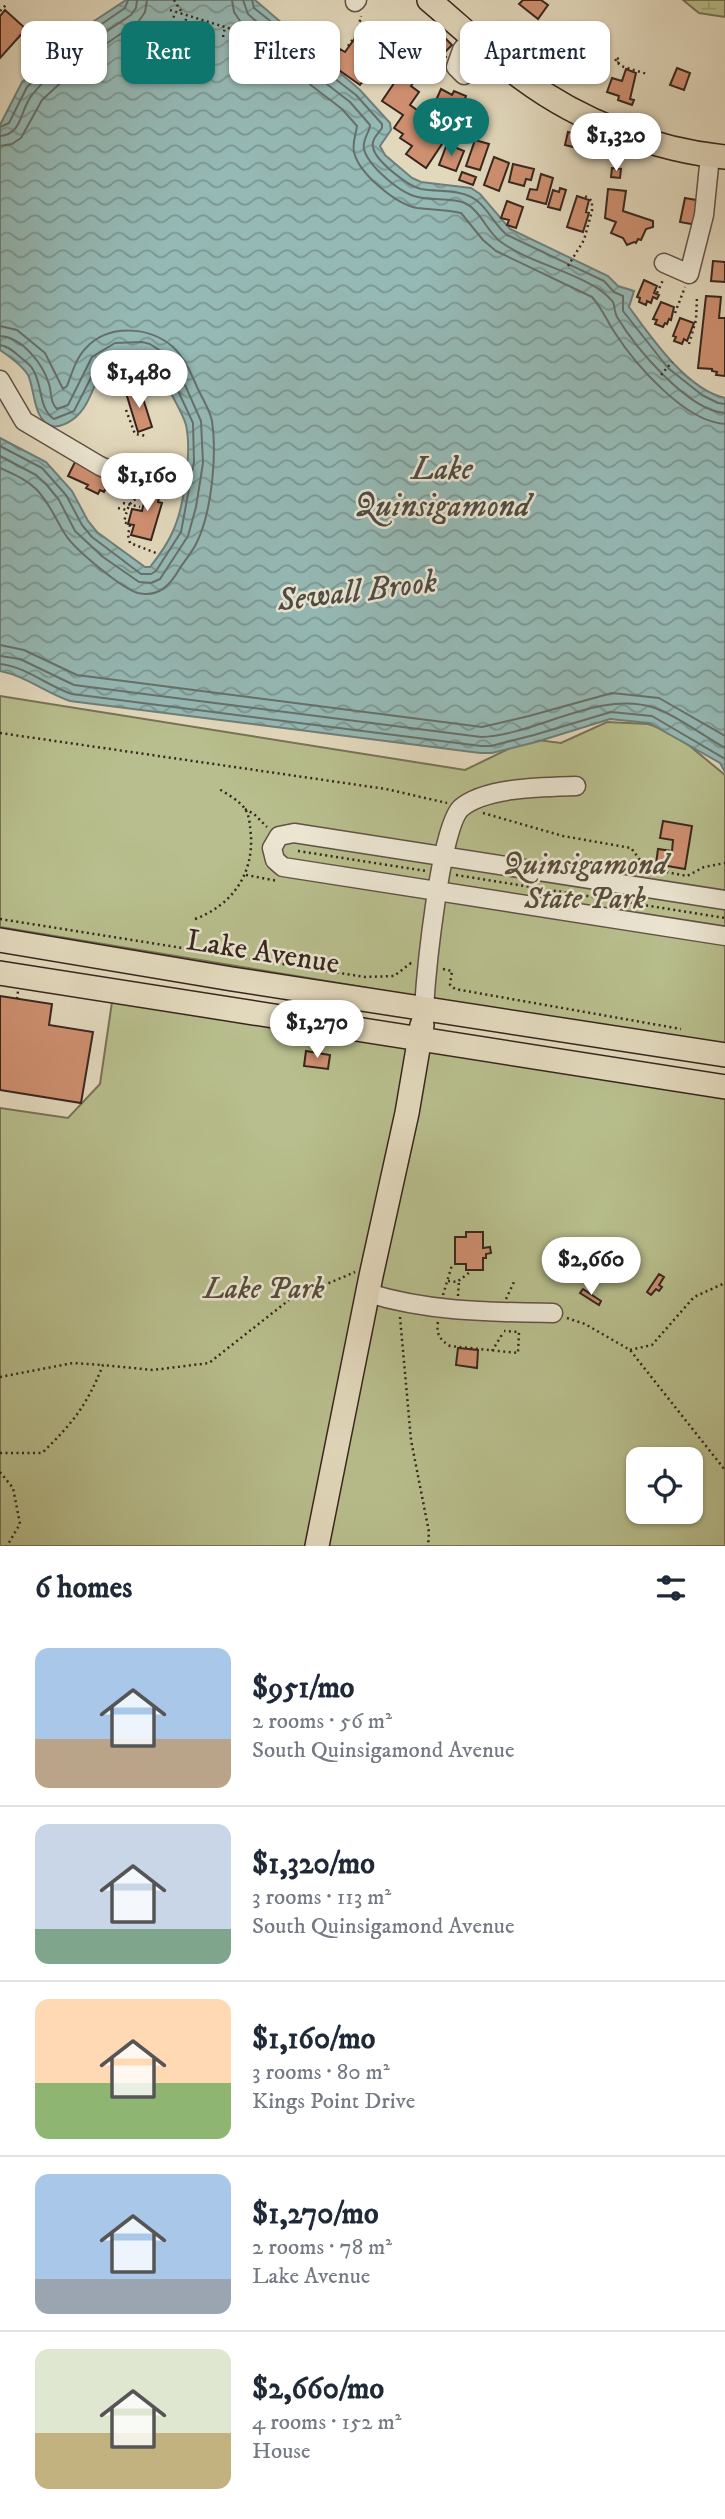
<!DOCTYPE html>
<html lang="en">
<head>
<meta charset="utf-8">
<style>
	body { margin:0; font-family:"IM FELL DW Pica",serif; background:#f6f6f7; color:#1f2937; height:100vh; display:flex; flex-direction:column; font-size:26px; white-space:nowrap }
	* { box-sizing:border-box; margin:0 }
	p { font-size:23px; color:#747a83 }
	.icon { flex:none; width:38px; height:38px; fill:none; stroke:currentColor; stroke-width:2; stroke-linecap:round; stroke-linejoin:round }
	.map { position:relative; height:1546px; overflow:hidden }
	.side { display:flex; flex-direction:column; background:#fff; flex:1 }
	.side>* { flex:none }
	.top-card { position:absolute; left:21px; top:21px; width:684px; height:63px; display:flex; gap:14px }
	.controls { position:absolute; left:626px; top:1447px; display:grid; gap:14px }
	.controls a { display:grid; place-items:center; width:77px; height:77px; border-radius:14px; background:#fff; box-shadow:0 2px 5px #0004; font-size:35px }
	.price { position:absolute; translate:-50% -60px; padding:0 16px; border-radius:24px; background:#fff; color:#222; font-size:23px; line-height:46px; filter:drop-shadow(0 2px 4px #0008) }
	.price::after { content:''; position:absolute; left:50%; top:42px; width:21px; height:16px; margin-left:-10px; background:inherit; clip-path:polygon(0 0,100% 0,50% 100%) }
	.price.current { background:#0f766e; color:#fff }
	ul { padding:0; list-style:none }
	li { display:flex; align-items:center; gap:21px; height:175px; padding:0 35px }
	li+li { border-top:2px solid #e0e1e3 }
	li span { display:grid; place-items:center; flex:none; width:196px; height:140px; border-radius:14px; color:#555 }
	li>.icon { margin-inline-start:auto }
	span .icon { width:84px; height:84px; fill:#fffc; stroke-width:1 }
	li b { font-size:30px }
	h2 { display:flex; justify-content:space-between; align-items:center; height:84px; padding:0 35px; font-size:30px }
	.chip { padding:0 24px; border-radius:14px; background:#fff; box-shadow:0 2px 5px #0004; font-size:24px; line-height:63px }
	.chip.current { background:#0f766e; color:#fff }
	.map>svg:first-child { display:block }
	.wetland { fill:url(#wetland-marsh); stroke:#787256; stroke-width:2 }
	.park { fill:#b8be8d; stroke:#787256; stroke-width:2; fill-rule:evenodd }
	.water { fill:url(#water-waves); stroke:#6f7e79; stroke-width:2 }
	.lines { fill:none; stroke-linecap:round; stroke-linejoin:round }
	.shore { stroke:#66706a; stroke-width:2 }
	.building { fill:#cf9071; stroke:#37261e; stroke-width:2 }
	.minor-casing { stroke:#625246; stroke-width:21 }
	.major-casing { stroke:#37261e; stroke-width:26 }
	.path { stroke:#37261e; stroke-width:2.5; stroke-dasharray:2 3.5; stroke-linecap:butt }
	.minor { stroke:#ece6d3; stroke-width:18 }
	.major { stroke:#e2d8bc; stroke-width:23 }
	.labels { text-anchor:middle; stroke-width:5; stroke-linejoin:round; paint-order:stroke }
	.park-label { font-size:30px; font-style:italic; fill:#574c3a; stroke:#ece6d3 }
	.street-label { font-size:30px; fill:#37261e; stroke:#ece6d3 }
	.water-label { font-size:32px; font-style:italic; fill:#4e4b44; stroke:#ece6d3 }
</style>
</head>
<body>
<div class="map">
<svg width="725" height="1546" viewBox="0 0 725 1546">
	<defs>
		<pattern id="wetland-marsh" width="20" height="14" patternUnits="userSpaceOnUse" patternTransform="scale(1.75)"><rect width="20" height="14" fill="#b8be8d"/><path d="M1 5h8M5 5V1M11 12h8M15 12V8" fill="none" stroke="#9fa379"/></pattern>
		<pattern id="water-waves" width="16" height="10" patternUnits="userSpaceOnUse" patternTransform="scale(1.75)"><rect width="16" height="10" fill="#95b9b5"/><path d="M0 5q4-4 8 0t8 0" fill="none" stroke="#7a9693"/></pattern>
	</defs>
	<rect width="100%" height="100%" fill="#e2d8bc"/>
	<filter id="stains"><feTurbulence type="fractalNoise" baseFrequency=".00286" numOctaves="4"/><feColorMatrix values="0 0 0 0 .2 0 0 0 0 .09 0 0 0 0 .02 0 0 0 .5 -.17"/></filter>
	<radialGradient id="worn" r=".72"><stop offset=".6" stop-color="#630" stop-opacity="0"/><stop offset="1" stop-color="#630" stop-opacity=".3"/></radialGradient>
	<path class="wetland" d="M683 0H725V17L699 13Z"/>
	<path class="park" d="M0 696 465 770 529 739 561 743 607 722 648 724 674 733 725 775V1047L0 927Z
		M112 1002 725 1098V1546H0V1108L68 1118 100 1084ZM639 1460H691V1512H639Z"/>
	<path class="water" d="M126 0H255L360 90 390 123 391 130 380 146 385 155 412 178 421 182 471 188 480 194 510 229 608 276 618 286 634 291 629 307C651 337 686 389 725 398V772L720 763 649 723 610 719 536 742 492 753H480L70 701C46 693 26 676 0 671V438L46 462 72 491 88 521 97 532 145 567H150C158 557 168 543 173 531 184 507 192 452 186 425 183 414 175 402 170 391 162 372 151 357 128 357 89 358 100 407 67 423 62 425 57 428 52 426 33 421 35 389 28 375 22 365 9 356 0 350V125L22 82 76 33Z"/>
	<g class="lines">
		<path class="shore" d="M232 0 234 12 240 21 312 86 342 109 357 126C356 134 352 143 354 152 359 174 396 204 417 208 432 210 446 209 461 213L483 240 496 251 592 297C602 308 607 321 615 333 635 364 685 422 725 424
			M243 0 248 14 319 78 350 102 370 125C370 132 362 139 364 149 368 166 401 194 418 197 433 201 451 197 465 203 481 211 487 232 501 242 530 263 567 269 597 288 601 290 610 298 613 302 615 306 614 312 617 317 635 347 688 411 725 413
			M252 0 254 8 274 24 325 71 356 95 382 124V128C378 134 371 140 373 147 375 161 408 186 421 189 437 192 455 189 469 196 486 203 493 224 507 235L604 281 614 292 623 296V311L668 368 702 395 718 403 725 404
			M0 127 9 123 27 87 81 38 125 8 128 0
			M0 136C23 134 20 109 32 95 56 64 98 37 131 15L136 8 137 0
			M0 146 12 144 21 138 42 100 93 53 139 21 145 12 147 0
			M0 326 17 330 45 353 63 389 67 386C72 373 76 358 86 348 108 324 149 326 173 347 184 357 191 373 197 387 202 398 210 410 212 421 217 454 212 511 197 542 193 551 186 559 180 568 171 584 159 598 138 593 121 588 74 549 65 534 55 518 49 502 36 489 26 479 13 474 0 468
			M0 336C22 337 43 364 49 384 52 394 50 402 57 409L68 405 92 357 115 343 142 342 150 344 167 355 181 376 201 421 203 463 196 507 188 536 160 579 151 583 139 582 103 557 75 531 59 500 46 484 36 475 0 456
			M0 345C8 346 13 351 19 356 23 360 29 363 32 368 43 383 38 409 54 419L74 411 99 362 118 351 145 352 160 362 173 380 193 423 194 462 181 532 156 571 151 574H141L92 537 82 525 66 495 42 468 0 446
			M0 645 24 650 77 675 482 727 529 716 612 693 659 698 725 736
			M0 656 20 659 74 685 481 737C537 735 599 689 655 708 676 715 705 737 725 748
			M0 664C27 667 47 686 72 694L481 746H491L534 735 611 712 652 716 725 759"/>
	</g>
	<path class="building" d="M523 0H541L548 5 538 19 519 4Z
		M5 10 26 29 0 58V16Z
		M440 33 452 45 443 54 446 57 440 63 424 46Z
		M358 34 372 44H379L381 48 378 52 374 51 363 65 371 71 360 85 329 63 340 49 345 52Z
		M582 44 593 47 589 72 573 68 577 52H580Z
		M546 45 551 50 544 58 539 54Z
		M412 58 421 65 414 75 404 69Z
		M677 68 690 73 684 90 670 85Z
		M626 69 636 73 630 99 634 100 632 105 618 100 619 96 607 92 612 78 622 81Z
		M401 73 414 82 411 86 419 92 410 105 430 119 424 128 436 135 434 138 442 144 426 168 406 154 412 146 400 138 403 134 394 128 403 115 382 101Z
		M441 89 452 95 454 91 466 96 459 113 447 108 445 112 433 107Z
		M568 132 576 134 573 147 565 145Z
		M475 140 489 144 480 170 466 166Z
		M447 144 464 151 456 171 439 165Z
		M494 157 509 163 499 191 484 185Z
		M513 164 534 169 531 180 526 179 524 186 509 182Z
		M612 168 621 169 620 178 611 177Z
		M462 172 476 177 473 185 459 180Z
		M541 174 553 178 546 204 527 199 530 189 537 190Z
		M560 188 566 190 560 210 548 207 553 190 559 192Z
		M608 189 626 191 623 211 653 221V227L646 229 641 240 638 239 636 243 634 242 627 245 623 238 611 233 616 222 605 218Z
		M577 196 589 200 586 212 589 213 583 232 567 227Z
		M685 198 702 201 697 225 680 222Z
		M507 201 523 207 516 228 507 225 509 220 501 218Z
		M713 261 725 262V282L711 281Z
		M644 280 657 286 654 293 659 295 657 299 653 297 651 303 647 301 646 305 639 302 640 298 637 297Z
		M706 296 721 297 719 318H725V376L716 375 717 372 712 371V369L698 368Z
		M661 302 674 307 671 320 669 319 667 324 665 323 663 327 655 324 657 320 653 319Z
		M680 318 694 323 687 341 684 339 682 344 674 341 676 337 673 336Z
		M140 389 152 427 138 432 126 393Z
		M76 460 111 478 104 492 100 490 98 494 86 488 88 485 68 476Z
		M161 478 163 492 160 493 158 502 162 503 151 540 131 535 134 525 128 524 132 509 142 511 145 498 148 499 149 495 146 485Z
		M663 821 692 826 685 869 656 864 658 849 672 851 673 840 660 838Z
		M0 996 52 1004 49 1025 93 1032 81 1103 0 1090Z
		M306 1051 330 1055 328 1069 304 1066Z
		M466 1232H483V1248L490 1247 491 1253 486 1254V1258H483V1270H466V1264H455V1237H466Z
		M659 1274 664 1277 659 1285 662 1287 659 1291 656 1289 651 1295 647 1292Z
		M583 1289 601 1301 599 1305 580 1293Z
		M458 1348 478 1350 477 1368 456 1365Z"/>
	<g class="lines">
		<g class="minor-casing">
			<path id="minor" d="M355 2 357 0
				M464 75 456 67 462 50 472 37
				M664 263 689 274 704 215 710 156
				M0 380 24 421 100 466 123 476
				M725 900 294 833 279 836 272 848 275 860 283 867 725 936
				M424 1008C426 975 440 827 461 808 485 787 545 787 576 786
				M368 1293C429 1312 490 1312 553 1313"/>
		</g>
		<g class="major-casing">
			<path id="major" d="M429 0C460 26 490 55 523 79 580 121 654 150 725 157
				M0 940 232 979 725 1055
				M0 973 725 1087
				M317 1546 371 1276 407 1113 422 1025"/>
		</g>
		<path class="path" d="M174 0 183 14
			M170 10 254 36 251 46
			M0 11 7 4
			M172 23 175 12
			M184 26 187 16
			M196 29 200 19
			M208 33 212 23
			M223 37 225 27
			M237 42 240 32
			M348 46 357 34 361 16
			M617 58 620 60 618 63 615 61Z
			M618 63 621 66 647 74
			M568 266 584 240 592 211V201L585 196
			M657 293 663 280
			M675 313 685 287
			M689 344 696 320 697 297
			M661 375 672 362
			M126 410 135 434 147 436
			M146 496C129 498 128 507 124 522L130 525 128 535 130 543 156 553
			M123 503 140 507
			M118 508 127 510
			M0 733 386 789 447 803
			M245 809 254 814 267 827
			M483 813 563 836 631 848 646 868 687 876 704 867 725 863
			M298 851 426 871
			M246 875 278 881
			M456 875 725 918
			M0 919 365 977 394 976 411 963 414 964
			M195 919C232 905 253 875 251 836 250 828 250 816 245 809 240 801 227 794 219 789
			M443 969 452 971 450 985 455 989 681 1029
			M17 999 18 991
			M448 1281 457 1282 470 1272
			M443 1295 452 1265
			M458 1296 459 1281
			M506 1299 514 1282
			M400 1317 411 1440 429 1532 428 1546
			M567 1318 585 1324 630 1350 725 1470
			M438 1322C436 1334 440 1340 450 1346L518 1353 519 1332 504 1331
			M630 1350 652 1345 694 1297 725 1283
			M492 1351 503 1333
			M0 1377 73 1363 103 1365
			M0 1453H42C73 1423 87 1405 103 1365L153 1370 209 1363 289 1300 355 1272
			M0 1472 13 1488 20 1524 7 1546"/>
		<use href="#minor" class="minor"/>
		<use href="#major" class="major"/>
	</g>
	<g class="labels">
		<g class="park-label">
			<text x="585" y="874">Quinsigamond<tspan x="585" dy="34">State Park</tspan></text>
			<text x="264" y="1298">Lake Park</text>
		</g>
		<g class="street-label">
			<text transform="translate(263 951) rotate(9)" y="10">Lake Avenue</text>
		</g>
		<g class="water-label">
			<text x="442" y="479">Lake<tspan x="442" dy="37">Quinsigamond</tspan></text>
			<text transform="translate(357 590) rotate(-7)" y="11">Sewall Brook</text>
		</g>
	</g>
	<rect width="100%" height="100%" filter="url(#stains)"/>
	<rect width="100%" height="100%" fill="url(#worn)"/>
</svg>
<div class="controls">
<a><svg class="icon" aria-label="locate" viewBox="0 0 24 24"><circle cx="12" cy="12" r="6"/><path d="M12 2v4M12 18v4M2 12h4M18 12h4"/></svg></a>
</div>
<b class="price current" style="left:451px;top:158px">$951</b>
<b class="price" style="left:616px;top:173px">$1,320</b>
<b class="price" style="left:139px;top:410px">$1,480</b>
<b class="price" style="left:147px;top:513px">$1,160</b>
<b class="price" style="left:317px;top:1060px">$1,270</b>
<b class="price" style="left:591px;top:1297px">$2,660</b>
<div class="top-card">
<a class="chip">Buy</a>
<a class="chip current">Rent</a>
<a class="chip">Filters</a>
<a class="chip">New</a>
<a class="chip">Apartment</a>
</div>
</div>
<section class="side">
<h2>6 homes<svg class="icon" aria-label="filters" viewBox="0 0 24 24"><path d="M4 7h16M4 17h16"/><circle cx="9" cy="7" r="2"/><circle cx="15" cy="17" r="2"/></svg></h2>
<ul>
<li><span style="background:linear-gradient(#a9c7e8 65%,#b9a48a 0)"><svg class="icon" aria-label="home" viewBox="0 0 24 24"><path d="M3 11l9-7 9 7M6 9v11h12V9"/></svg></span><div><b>$951/mo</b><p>2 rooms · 56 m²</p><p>South Quinsigamond Avenue</p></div></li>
<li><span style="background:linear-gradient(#c9d6e8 75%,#7fa58c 0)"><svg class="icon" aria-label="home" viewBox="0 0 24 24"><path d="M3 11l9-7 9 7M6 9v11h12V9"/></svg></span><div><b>$1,320/mo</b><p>3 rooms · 113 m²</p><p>South Quinsigamond Avenue</p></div></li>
<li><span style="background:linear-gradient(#ffd9b3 60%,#8fb573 0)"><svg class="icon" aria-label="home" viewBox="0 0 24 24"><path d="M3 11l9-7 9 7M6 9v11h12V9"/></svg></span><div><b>$1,160/mo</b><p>3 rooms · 80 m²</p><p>Kings Point Drive</p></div></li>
<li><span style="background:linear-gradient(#a9c7e8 75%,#9aa5b1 0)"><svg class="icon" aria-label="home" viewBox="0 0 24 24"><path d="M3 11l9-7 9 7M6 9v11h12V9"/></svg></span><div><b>$1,270/mo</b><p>2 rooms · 78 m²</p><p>Lake Avenue</p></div></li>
<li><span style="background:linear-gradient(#dfe7d0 60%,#c2b280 0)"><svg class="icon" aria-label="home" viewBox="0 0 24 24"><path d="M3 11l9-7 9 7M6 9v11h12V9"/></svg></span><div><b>$2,660/mo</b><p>4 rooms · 152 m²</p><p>House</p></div></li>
</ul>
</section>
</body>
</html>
